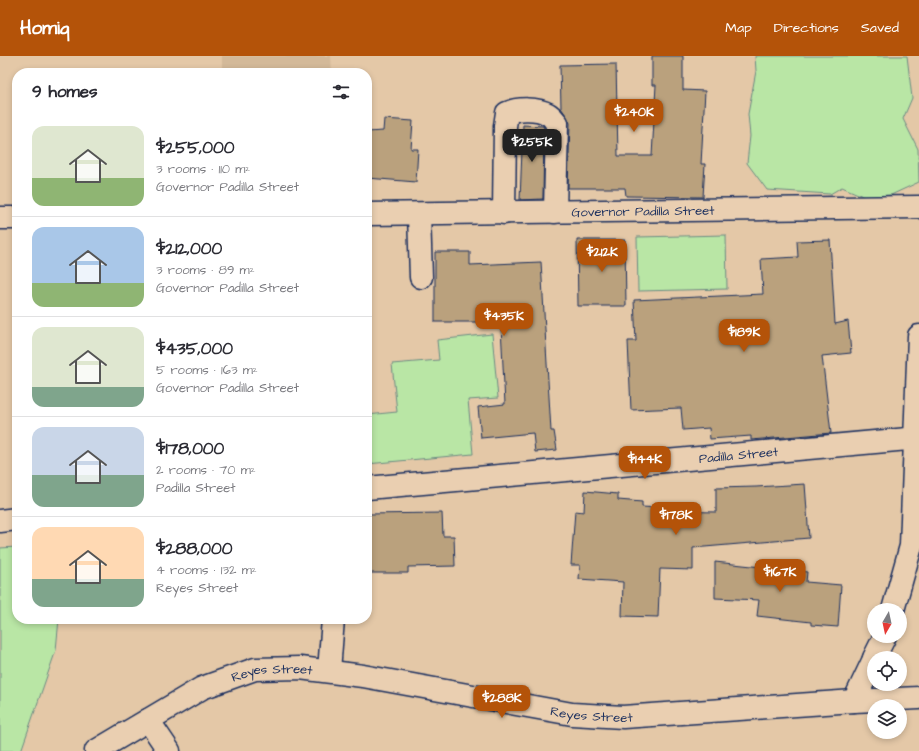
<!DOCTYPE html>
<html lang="en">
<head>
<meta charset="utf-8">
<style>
	body { margin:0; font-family:"Architects Daughter",sans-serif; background:#f2f2f3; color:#2b2b33; height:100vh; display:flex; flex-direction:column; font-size:15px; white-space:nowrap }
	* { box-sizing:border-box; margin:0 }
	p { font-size:13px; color:#7c7c81 }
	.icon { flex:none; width:22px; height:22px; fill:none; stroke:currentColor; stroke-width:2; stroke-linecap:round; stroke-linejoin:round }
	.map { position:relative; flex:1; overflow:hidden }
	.details { position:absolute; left:12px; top:12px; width:360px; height:556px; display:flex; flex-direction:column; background:#fff; border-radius:16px; box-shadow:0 2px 6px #0003 }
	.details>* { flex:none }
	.needle { width:26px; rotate:189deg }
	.tools { position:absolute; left:867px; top:547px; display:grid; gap:8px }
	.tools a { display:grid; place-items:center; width:40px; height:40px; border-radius:50%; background:#fff; box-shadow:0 2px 6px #0003; font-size:20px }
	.price { position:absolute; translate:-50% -34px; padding:0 9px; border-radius:8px; background:#b45309; color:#fff; font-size:13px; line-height:26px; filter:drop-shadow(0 1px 2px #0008) }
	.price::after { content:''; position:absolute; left:50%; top:24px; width:12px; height:9px; margin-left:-6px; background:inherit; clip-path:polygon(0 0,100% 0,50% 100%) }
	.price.on { background:#222; color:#fff }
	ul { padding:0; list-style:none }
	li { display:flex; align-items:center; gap:12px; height:100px; padding:0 20px }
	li+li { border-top:1px solid #e1e1e2 }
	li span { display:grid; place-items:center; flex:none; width:112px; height:80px; border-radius:12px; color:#555 }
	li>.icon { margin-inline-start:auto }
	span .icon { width:48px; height:48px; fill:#fffc; stroke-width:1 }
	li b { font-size:17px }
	h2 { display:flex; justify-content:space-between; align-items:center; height:48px; padding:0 20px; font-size:17px }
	header { display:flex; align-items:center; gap:24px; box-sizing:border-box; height:56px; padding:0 20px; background:#b45309; color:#fff }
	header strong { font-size:19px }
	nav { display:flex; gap:22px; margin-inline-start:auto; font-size:14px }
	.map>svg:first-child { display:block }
	.built { fill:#d3b999 }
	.green { fill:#b9e6a5; stroke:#6a8a82 }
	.building { fill:#baa17d; stroke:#1b2f5e }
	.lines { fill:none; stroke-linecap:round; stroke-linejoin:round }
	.minor-casing { stroke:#1b2f5e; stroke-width:25 }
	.major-casing { stroke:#1b2f5e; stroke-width:25 }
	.minor { stroke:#eacfb1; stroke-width:22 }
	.major { stroke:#eacfb1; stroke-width:22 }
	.labels { text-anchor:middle; stroke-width:3; stroke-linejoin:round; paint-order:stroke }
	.street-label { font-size:13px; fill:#1b2f5e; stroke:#eacfb1 }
</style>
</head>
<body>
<header>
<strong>Homiq</strong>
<nav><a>Map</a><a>Directions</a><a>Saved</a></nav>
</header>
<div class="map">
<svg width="919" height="695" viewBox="0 0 919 695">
	<rect width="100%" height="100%" fill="#e4c8a7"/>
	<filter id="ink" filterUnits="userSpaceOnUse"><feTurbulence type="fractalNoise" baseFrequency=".025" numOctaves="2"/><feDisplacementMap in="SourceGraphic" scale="8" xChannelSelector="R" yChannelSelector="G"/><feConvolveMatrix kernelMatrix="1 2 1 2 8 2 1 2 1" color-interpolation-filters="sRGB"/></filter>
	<g filter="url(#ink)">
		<path class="built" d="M222 0H331L332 17H222Z"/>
		<path class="green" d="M755 0H907L912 42 903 63 918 93 919 126 891 139 865 141 842 131 830 138 767 134 747 107 750 80 748 58 756 15Z
			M726 179 727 233 638 235 637 181Z
			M492 278 498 342 468 344 473 398 367 408V359L397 356 392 308 439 304 437 284Z
			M17 491V563H59L56 594 21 695H0V492Z"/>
		<path class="building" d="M652 0H683V34L705 35 701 108H705L703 141 626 140 625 132H568L570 67 566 59 561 52 560 9 616 8 618 100H652L656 29H652Z
			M384 63 413 65 411 93H418L416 126 367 122V76L383 75Z
			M523 69 543 70 544 72 543 143 520 144Z
			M577 184H625L626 250H578Z
			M830 184 835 268 848 265 851 297 822 300 831 377 751 384V380L710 383 709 372 683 374 681 352 631 354 628 285H636L634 244 763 238 761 203 798 201 797 185Z
			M435 196H470V209L541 206 551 375H554L557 394 535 396 533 377 481 382 478 351 505 348 501 271H488V266H435Z
			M805 428 809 482 693 492V514L660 513 658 561 622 560 623 526 579 523 580 509H571L575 455 584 456 585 435 618 438V444L642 446V451L660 452 659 455 716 456V432L756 431Z
			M442 457 443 480H454L455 510 408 511V517H367V458Z
			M715 506 807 516 806 526 841 529 838 571 811 569V566L757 560 759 544 715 542Z"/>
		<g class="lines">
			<g class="minor-casing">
				<g id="minor">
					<path d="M504 157 505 70 507 57C517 52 538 52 548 58 552 60 554 64 557 67L555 156"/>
					<path d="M419 158 421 221"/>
					<path id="s1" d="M367 432 919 382"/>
					<path d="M0 465 17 463"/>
					<path d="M893 554 911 490 919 280"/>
					<path d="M874 602 885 580"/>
					<path d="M329 615 333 563"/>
					<path d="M854 645 874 603"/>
					<path d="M148 664 169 695"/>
					<path id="s2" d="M96 695 202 632 255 613 300 612 363 620 572 658 623 661 854 645 919 642"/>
				</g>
			</g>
			<g class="major-casing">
				<g id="major">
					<path id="s3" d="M367 158 919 151"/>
					<path d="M0 162H17"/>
				</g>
			</g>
			<use href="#minor" class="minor"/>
			<use href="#major" class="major"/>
		</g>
	</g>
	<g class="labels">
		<g class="street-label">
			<text dy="5" stroke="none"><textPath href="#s3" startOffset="276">Governor Padilla Street</textPath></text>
			<text dy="5" stroke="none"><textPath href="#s1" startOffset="373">Padilla Street</textPath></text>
			<text dy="5" stroke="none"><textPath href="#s2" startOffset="196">Reyes Street</textPath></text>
			<text dy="5" stroke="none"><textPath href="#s2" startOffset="520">Reyes Street</textPath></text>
		</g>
	</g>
</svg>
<div class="tools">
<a><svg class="needle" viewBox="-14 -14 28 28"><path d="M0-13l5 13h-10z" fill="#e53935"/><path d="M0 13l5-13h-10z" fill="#7c7c81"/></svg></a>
<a><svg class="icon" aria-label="locate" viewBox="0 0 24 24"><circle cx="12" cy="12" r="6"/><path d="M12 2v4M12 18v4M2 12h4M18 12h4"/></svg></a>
<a><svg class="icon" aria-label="layers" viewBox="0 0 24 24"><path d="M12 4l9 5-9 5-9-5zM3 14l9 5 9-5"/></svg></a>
</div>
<b class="price" style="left:634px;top:77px">$240K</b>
<b class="price on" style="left:532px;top:107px">$255K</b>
<b class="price" style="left:602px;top:217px">$212K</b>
<b class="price" style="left:504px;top:281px">$435K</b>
<b class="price" style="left:744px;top:297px">$189K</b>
<b class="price" style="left:645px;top:424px">$144K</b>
<b class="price" style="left:676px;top:480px">$178K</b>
<b class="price" style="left:780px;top:537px">$167K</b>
<b class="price" style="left:502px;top:663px">$288K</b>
<section class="details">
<h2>9 homes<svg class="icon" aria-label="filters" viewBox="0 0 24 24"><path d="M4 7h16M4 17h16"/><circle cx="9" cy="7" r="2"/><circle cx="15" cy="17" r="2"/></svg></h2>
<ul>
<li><span style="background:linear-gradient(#dfe7d0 65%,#8fb573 0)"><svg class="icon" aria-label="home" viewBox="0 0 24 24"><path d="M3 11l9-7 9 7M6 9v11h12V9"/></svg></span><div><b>$255,000</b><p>3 rooms · 110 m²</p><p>Governor Padilla Street</p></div></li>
<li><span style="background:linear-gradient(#a9c7e8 70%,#8fb573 0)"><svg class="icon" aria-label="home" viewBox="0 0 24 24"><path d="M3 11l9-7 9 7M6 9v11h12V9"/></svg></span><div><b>$212,000</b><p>3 rooms · 89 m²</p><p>Governor Padilla Street</p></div></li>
<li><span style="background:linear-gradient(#dfe7d0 75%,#7fa58c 0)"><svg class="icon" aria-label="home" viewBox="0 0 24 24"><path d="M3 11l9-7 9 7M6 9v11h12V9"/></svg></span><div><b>$435,000</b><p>5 rooms · 163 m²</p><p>Governor Padilla Street</p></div></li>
<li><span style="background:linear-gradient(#c9d6e8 60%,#7fa58c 0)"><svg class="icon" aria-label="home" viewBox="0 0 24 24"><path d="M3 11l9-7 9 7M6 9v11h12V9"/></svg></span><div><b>$178,000</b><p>2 rooms · 70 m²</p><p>Padilla Street</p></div></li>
<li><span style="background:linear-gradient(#ffd9b3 65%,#7fa58c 0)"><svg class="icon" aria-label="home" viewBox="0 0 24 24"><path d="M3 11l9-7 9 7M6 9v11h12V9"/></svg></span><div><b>$288,000</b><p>4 rooms · 132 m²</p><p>Reyes Street</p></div></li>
</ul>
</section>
</div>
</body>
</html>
